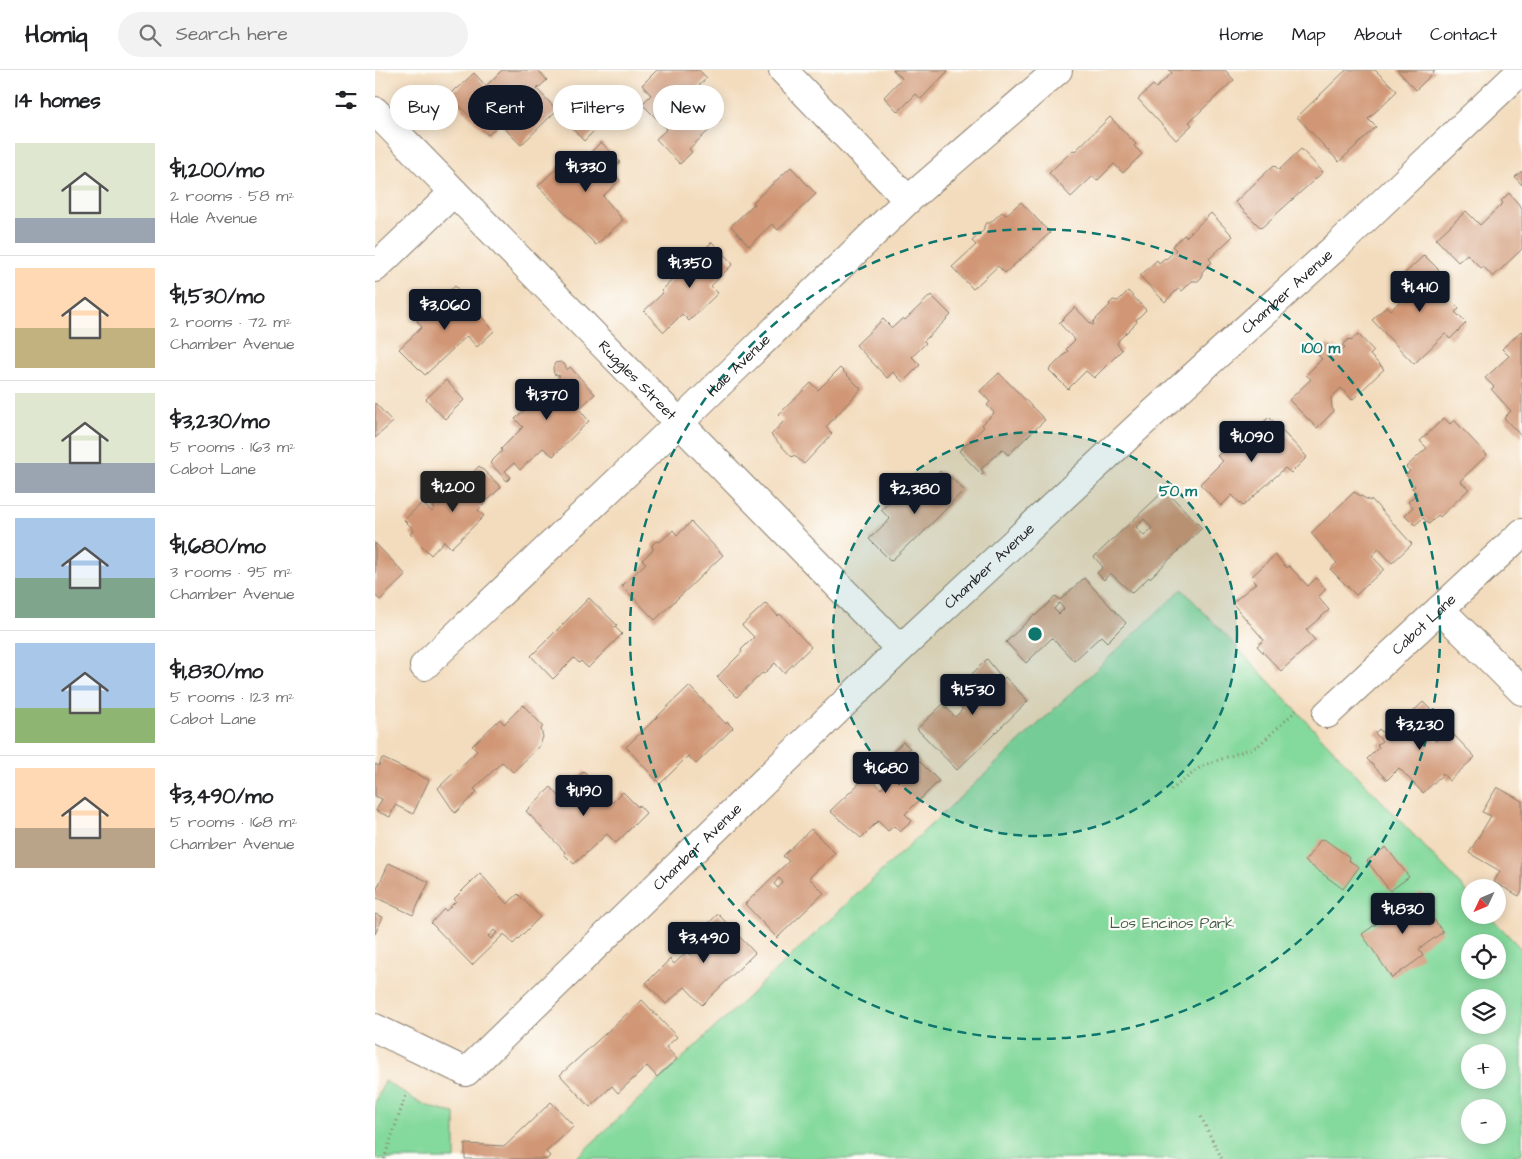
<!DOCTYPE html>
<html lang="en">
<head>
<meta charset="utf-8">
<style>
	body { margin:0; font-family:"Architects Daughter",sans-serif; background:#f2f2f2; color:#202124; height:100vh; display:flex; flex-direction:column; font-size:19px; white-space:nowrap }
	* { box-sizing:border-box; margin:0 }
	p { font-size:16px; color:#757577 }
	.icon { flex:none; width:28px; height:28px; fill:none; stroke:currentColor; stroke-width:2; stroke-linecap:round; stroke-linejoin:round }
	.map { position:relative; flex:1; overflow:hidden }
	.sheet { display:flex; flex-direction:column; background:#fff; width:375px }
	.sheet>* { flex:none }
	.banner { position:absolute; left:15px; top:15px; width:475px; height:45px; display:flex; gap:10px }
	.needle { width:32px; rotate:226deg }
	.fabs { position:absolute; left:1086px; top:809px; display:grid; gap:10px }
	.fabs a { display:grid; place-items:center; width:45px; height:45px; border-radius:50%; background:#fff; box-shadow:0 2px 12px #0003; font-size:25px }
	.price { position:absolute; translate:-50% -42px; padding:0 11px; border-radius:5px; background:#111827; color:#fff; font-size:16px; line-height:32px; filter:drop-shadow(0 1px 2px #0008) }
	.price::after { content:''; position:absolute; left:50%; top:30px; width:15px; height:11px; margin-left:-8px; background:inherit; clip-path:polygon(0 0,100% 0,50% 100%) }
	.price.selected { background:#222; color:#fff }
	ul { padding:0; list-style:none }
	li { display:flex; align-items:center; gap:15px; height:125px; padding:0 15px }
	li+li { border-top:1px solid #e0e0e0 }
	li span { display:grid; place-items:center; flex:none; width:140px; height:100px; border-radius:0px; color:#555 }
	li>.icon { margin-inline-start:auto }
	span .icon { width:60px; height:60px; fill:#fffc; stroke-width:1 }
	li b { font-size:21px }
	h2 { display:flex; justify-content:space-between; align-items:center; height:60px; padding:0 15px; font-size:21px }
	.tag { padding:0 18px; border-radius:22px; background:#fff; box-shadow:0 2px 12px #0003; font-size:18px; line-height:45px }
	.tag.selected { background:#111827; color:#fff }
	header { display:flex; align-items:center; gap:30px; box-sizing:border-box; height:70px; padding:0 25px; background:#fff; border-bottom:1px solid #e0e0e0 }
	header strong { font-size:24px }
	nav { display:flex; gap:28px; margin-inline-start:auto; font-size:18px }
	.search { width:350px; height:45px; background:#f2f2f2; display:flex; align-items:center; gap:12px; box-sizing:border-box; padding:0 18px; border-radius:28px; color:#757577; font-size:19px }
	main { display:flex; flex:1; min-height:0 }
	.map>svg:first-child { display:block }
	.green { fill:#84d99c; stroke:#507a5c; fill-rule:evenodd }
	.building { fill:#d09674; fill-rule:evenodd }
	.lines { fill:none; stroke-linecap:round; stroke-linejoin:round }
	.street-casing { stroke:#887c6c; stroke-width:30 }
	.path { stroke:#887c6c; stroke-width:3; stroke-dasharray:1 4; stroke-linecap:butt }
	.street { stroke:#fff; stroke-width:28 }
	.ring { fill:none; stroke:#0f766e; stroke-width:2.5; stroke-dasharray:9 6 }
	.labels { text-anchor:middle; stroke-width:4.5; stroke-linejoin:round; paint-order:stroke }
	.street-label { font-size:15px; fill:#1c1c1c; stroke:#fdfcf7 }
	.park-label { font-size:15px; fill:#405e49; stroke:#fdfcf7 }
	.centre { fill:#0f766e; stroke:#fdfcf7; stroke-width:2.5 }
	.ring-label { font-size:15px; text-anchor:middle; font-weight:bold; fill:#0f766e; stroke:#fdfcf7; stroke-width:4.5; stroke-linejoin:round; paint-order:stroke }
</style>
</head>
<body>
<header>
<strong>Homiq</strong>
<div class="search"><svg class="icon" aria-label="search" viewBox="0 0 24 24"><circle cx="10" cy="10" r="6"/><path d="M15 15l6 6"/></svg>Search here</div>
<nav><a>Home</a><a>Map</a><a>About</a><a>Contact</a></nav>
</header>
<main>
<section class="sheet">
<h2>14 homes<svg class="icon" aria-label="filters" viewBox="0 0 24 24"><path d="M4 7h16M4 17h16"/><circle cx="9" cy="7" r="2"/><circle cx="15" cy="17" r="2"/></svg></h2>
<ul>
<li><span style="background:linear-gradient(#dfe7d0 75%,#9aa5b1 0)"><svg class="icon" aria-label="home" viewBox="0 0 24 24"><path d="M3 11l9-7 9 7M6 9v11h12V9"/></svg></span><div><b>$1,200/mo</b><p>2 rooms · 58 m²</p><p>Hale Avenue</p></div></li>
<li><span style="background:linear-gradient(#ffd9b3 60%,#c2b280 0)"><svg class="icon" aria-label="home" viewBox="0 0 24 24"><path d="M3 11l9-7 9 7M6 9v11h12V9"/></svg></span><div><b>$1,530/mo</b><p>2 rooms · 72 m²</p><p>Chamber Avenue</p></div></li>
<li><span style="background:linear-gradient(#dfe7d0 70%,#9aa5b1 0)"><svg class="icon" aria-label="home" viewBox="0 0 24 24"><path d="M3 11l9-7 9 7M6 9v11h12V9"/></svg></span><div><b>$3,230/mo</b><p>5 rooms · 163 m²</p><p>Cabot Lane</p></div></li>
<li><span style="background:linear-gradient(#a9c7e8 60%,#7fa58c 0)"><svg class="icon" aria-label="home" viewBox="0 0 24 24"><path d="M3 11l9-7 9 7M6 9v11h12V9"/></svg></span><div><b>$1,680/mo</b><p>3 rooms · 95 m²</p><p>Chamber Avenue</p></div></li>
<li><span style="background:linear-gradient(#a9c7e8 65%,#8fb573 0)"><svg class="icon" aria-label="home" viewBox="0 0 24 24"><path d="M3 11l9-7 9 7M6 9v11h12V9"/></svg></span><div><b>$1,830/mo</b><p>5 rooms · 123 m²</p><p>Cabot Lane</p></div></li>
<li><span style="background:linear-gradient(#ffd9b3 60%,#b9a48a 0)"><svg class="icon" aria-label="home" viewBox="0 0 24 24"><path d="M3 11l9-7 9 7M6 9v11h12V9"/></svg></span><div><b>$3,490/mo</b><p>5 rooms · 168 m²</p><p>Chamber Avenue</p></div></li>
</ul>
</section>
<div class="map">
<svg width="1147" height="1089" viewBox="0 0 1147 1089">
	<rect width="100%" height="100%" fill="#fdfcf7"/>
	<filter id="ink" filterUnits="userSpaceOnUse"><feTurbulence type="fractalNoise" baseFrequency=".02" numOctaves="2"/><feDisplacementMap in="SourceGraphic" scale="10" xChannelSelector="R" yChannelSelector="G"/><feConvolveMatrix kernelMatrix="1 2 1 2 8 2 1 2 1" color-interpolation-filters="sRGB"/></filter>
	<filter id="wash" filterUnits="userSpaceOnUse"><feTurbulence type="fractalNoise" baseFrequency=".0096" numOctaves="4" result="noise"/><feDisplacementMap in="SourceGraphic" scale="20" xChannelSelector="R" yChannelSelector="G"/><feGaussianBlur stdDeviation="1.12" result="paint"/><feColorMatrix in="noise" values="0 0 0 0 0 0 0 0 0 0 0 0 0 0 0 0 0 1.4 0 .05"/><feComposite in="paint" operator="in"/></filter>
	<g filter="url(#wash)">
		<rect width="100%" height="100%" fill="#f3dcbd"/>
		<path class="green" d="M807 519 1095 825V845H1114L1147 880V1083L1131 1089H200ZM1095 872H1122V900H1095ZM1095 928H1122V955H1095ZM1095 982H1122V1010H1095ZM1095 1038H1122V1065H1095Z
			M10 1011C36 1028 49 1038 80 1043V1089H0V1033Z"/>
		<g id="blocks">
			<path class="building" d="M127 0H163L172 10 162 19 182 40 146 75 125 54 113 65 74 25 81 18 82 19 99 3 111 16Z
				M282 0H324L332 8 318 21 346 49 314 79 317 82 305 94 281 69 292 59 267 34 276 25 267 15Z
				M518 0H572L573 1 546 29 541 24 523 42 509 27 527 8Z
				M794 0H850L859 10 814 52 817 55 801 70 763 29 778 15 781 18 797 3Z
				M971 0H1000L1022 21 993 49 1001 57 964 92 922 47Z
				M1022 0H1061L1041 20Z
				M211 35 228 52 209 71 192 53Z
				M735 47 761 74 759 76 767 84 748 103 739 94 722 111 718 106 696 127 674 103 698 80 700 81Z
				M226 72 245 92 236 100 245 110 228 126 248 150 221 175 163 116 192 88 203 99 218 84 216 82Z
				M926 79 948 102 886 158 860 132 899 95 904 100Z
				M416 97 441 124 403 160 397 154 374 176 356 156 379 134 378 132Z
				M1147 101V115L1140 107Z
				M1134 123 1147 138V179L1118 207 1108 196 1106 198 1092 184 1083 192 1061 169 1091 141 1105 155 1128 133 1126 131Z
				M646 132 675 163 630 203 623 196 598 219 577 197 601 175 597 171 609 160V156L611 153H615L627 142 631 145Z
				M836 143 858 166 834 189 837 192 827 202V207L823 211H817L807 221 804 218 790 232 765 206 782 190 784 193 790 188 791 189 801 180 797 176 809 165 811 167Z
				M337 172 358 194 336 216 343 223 314 251 307 244 289 262 269 241 288 223 286 221Z
				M1049 185 1069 205 1060 214 1084 239 1080 242 1091 253 1075 269 1070 264 1039 294 997 250 1012 236 1016 240 1033 223 1021 212Z
				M80 216 119 261 102 277 92 266 50 305 24 279 47 257 42 251Z
				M753 221 771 240 761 250 762 252 744 270 742 274 747 280 719 308 711 301 693 319 674 300 693 281 691 279 700 270 684 253 700 237 717 255 719 254 718 252 735 235 734 234 738 230 743 231Z
				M556 225 576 245 549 271 551 273 537 287 545 295 528 312 518 302 512 308 481 275 508 249 517 258 528 248 530 250Z
				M1146 261 1147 262V367L1129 348 1136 341 1116 319 1119 317 1110 308 1134 286 1127 279Z
				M983 264 999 281 995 285 1009 299 977 330 966 318 956 328 957 338 959 341 942 358 914 330 936 309 931 305 947 289 942 284 953 274 957 278 960 276 965 282 970 277 967 275 974 269 976 271Z
				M185 292 190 295 192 300 195 297 220 324 204 339 214 351 178 386 168 378 145 400 139 393 130 401 136 407 132 411 115 393 127 381 126 379 148 357 140 349 185 306 179 304 178 298 180 293Z
				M465 298 486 319 451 357 457 364 429 394 419 385 417 387 396 365 409 351 403 345 436 313 443 320Z
				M624 303 670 350 633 385 627 379 606 399 609 403 607 405 584 381 609 357 607 355 619 343 612 335 615 332 605 321Z
				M71 310 89 330 70 349 51 329Z
				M0 333 18 352 0 368Z
				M894 347 932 387 916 403 910 398 868 436 857 425 846 436 825 414 848 391 842 386 875 354 881 360Z
				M1069 348 1075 354 1079 350 1112 385 1085 411 1094 419 1065 447 1063 445 1054 454 1048 448 1040 455 1030 445 1038 437 1033 432 1042 423 1037 418 1040 416 1031 405 1035 401 1031 397 1052 378 1045 371Z
				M104 396 126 417 103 440 109 446 76 478 69 471 56 485 35 464 39 460 29 450 47 433 57 442 60 439 58 437 84 413 86 415Z
				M565 401 570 406 572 404 589 420 539 472 537 471 516 491 494 469 515 449 506 440 524 423 533 432Z
				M790 420 827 458 775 508 774 507 757 523 735 503 729 510 722 503 728 497 719 487ZM769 449 777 458 769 466 761 457Z
				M979 422 995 431 996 429 1037 474 1017 493 1004 479 997 486 1009 499 981 525 955 499 962 493 936 463Z
				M316 452 348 485 280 550 247 516 271 493 267 490 278 480 277 475 281 471 285 472 298 460 302 465Z
				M0 473 31 505 5 530 0 525Z
				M900 485 912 498 914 496 933 516 941 508 951 519 943 527 954 540 931 560 940 570 906 601 882 576 889 570 857 533 881 513 876 507Z
				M709 508 751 553 732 572 726 566 699 591 677 568 651 593 631 572 659 545 660 546 681 526 685 530ZM684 533 689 539 684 544 679 539Z
				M214 528 242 555 240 557 247 564 213 598 206 591 204 593 199 588 178 609 156 586Z
				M391 533 403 546 405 544 436 577 409 603 400 593 389 604 387 603 362 627 342 607 367 582 366 580 379 567 367 555Z
				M612 589 628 609 630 607 653 631 582 700 542 659 568 634 580 647 588 639 579 630 592 617 588 613Z
				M314 616 351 654 352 652 358 658 321 694 313 686 285 714 251 677Z
				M1048 632 1067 651 1054 664 1061 671 1073 659 1100 687 1074 711 1068 704 1048 723 1024 698 1012 710 992 689 1004 677 1002 675 1007 671 1000 663 1004 659 1012 667Z
				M148 635 168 656 166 659 168 667 164 677 138 702 127 692 99 719 102 722 80 743 63 718 102 681 97 676 125 649 129 654Z
				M528 672 535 678 533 680 564 711 530 744 537 751 525 762 519 756 513 761 503 751 486 768 455 741ZM506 702 514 711 506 719 498 710Z
				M7 688 54 710 38 744 20 735 15 747 1 741 7 729 0 726V694L4 696Z
				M209 701 237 733 248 722 263 737 264 735 271 743 241 773 232 764 199 794 189 784 190 782 151 741 176 717 184 726Z
				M1122 717 1147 731V821L1144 826 1119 812 1125 801 1094 783 1116 746 1107 742Z
				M436 759 460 783 434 808 449 823 402 868 370 834 414 791 408 786ZM404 808 408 812 403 818 399 814Z
				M946 769 948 770 949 769 974 787 973 790 984 797 968 819 930 791Z
				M1011 777 1034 807 1015 821 992 791Z
				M14 793 54 812 38 845 0 827V823Z
				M105 803 132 834 143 824 165 847 138 874 129 864 97 895 56 853 69 839 71 841 81 831 79 829ZM119 860 122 863 116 869 113 866Z
				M1046 822 1059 842 1055 844 1068 862 1044 879 1048 886 1017 908 987 864Z
				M0 844 8 847 0 864Z
				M343 844 380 883 327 935 310 917 291 934 271 913 295 889 299 894 312 882 315 885 323 878 316 870Z
				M267 930 302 967 291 977 302 989 282 1007 272 996 243 1023 237 1016 215 1037 185 1005Z
				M176 1032 199 1056 171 1082 175 1086 172 1089H90V1074L130 1076Z"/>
		</g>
	</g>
	<g filter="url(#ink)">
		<use href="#blocks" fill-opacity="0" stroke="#887c6c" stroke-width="1"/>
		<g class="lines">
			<g class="street-casing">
				<g id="street">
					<path d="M408 0 533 130"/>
					<path id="s1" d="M0 41 525 579"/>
					<path d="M0 198 79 122"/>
					<path d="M1065 539 1147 621"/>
					<path id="s2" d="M49 596 305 352 533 130 683 0"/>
					<path id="s3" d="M952 644 1147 463"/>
					<path id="s4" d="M0 958 91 1002 525 579 765 355 963 175 1147 0"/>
				</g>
			</g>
			<path class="path" d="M796 720 827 696 883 676 924 638
				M826 1047 847 1089
				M9 1089 31 1025"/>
			<use href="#street" class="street"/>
		</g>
	</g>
	<circle cx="660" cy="564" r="202" fill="#0f766e" fill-opacity=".12"/>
	<g class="ring">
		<circle cx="660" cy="564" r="202"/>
		<circle cx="660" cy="564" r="405"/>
	</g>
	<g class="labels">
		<g class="street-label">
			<text dy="5" stroke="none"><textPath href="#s4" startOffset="1234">Chamber Avenue</textPath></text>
			<text dy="5" stroke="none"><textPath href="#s2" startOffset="435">Hale Avenue</textPath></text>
			<text dy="5" stroke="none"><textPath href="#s1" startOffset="376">Ruggles Street</textPath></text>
			<text dy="5" stroke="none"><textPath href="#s4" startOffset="829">Chamber Avenue</textPath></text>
			<text dy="5" stroke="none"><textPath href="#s3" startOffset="132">Cabot Lane</textPath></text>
			<text dy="5" stroke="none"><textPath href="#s4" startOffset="424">Chamber Avenue</textPath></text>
		</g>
		<g class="park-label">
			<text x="797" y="858">Los Encinos Park</text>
		</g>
	</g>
	<circle cx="660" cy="564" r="8" class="centre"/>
	<g class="ring-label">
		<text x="946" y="283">100 m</text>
		<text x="803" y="426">50 m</text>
	</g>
</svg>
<div class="fabs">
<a><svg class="needle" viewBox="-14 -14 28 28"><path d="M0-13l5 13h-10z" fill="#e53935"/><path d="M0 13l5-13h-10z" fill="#757577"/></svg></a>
<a><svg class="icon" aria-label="locate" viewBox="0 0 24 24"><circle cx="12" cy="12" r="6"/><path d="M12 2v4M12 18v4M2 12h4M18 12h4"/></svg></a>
<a><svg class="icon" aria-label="layers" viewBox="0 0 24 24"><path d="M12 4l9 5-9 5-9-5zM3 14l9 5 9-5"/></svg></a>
<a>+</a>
<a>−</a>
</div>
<b class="price" style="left:211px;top:123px">$1,330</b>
<b class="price" style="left:315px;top:219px">$1,350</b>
<b class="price" style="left:1045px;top:243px">$1,410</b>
<b class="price" style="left:70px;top:261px">$3,060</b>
<b class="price" style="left:172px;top:351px">$1,370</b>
<b class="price" style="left:877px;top:393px">$1,090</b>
<b class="price selected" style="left:78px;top:443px">$1,200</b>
<b class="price" style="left:540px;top:445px">$2,380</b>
<b class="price" style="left:598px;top:646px">$1,530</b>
<b class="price" style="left:1045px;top:681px">$3,230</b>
<b class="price" style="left:511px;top:724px">$1,680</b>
<b class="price" style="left:209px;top:747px">$1,190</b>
<b class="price" style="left:1028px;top:865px">$1,830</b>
<b class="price" style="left:329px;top:894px">$3,490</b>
<div class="banner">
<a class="tag">Buy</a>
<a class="tag selected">Rent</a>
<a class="tag">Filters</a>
<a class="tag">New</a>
</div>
</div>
</main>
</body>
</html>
